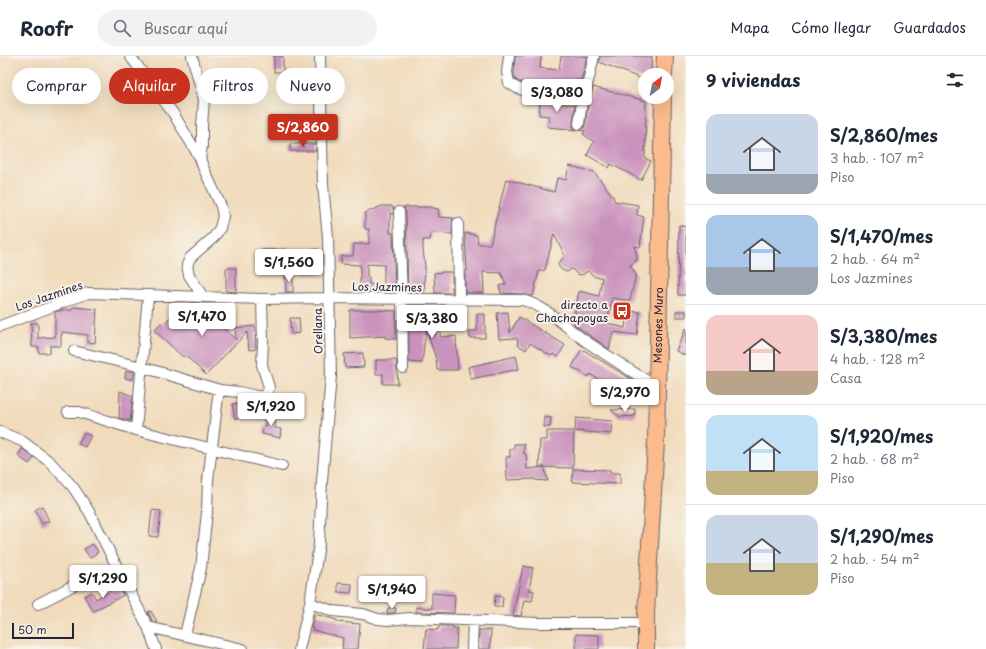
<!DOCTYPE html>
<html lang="es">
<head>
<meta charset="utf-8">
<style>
	body { margin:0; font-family:"Playpen Sans",sans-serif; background:#f2f2f3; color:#1f2937; height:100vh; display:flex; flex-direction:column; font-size:15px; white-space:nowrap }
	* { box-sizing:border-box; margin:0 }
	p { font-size:13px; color:#747a83 }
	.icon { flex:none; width:22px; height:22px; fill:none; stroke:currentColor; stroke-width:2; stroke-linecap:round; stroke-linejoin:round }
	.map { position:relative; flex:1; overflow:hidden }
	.sheet { display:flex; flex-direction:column; background:#fff; width:300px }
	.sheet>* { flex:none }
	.hud { position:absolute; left:12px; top:12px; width:380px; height:36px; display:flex; gap:8px }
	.needle { width:26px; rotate:32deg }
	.tools { position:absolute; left:638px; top:12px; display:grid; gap:8px }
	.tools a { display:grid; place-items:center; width:36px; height:36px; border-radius:50%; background:#fff; box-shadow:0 4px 16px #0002; font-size:20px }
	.scale { position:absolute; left:12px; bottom:10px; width:62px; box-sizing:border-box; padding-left:4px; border:2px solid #22223b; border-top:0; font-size:11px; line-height:14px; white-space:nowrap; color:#22223b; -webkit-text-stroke:3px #f7f3e8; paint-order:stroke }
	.price { position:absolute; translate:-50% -34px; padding:0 9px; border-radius:4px; background:#fff; color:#222; font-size:13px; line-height:26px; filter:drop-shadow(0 1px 2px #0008) }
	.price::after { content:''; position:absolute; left:50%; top:24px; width:12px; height:9px; margin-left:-6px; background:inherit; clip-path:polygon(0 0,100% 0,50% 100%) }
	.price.active { background:#c8321e; color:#fff }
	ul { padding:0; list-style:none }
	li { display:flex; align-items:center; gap:12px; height:100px; padding:0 20px }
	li+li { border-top:1px solid #e0e1e3 }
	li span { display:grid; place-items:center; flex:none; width:112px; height:80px; border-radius:12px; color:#555 }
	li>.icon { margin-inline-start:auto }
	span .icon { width:48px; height:48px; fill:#fffc; stroke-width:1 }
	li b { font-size:17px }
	h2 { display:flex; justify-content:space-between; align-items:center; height:48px; padding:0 20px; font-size:17px }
	.pill { padding:0 14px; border-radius:18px; background:#fff; box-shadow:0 4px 16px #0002; font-size:14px; line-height:36px }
	.pill.active { background:#c8321e; color:#fff }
	header { display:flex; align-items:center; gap:24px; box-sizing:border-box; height:56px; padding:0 20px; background:#fff; border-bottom:1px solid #e0e1e3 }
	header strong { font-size:19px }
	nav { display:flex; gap:22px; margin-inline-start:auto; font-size:14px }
	.search { width:280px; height:36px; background:#f2f2f3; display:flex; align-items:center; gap:10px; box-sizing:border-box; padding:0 14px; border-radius:22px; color:#747a83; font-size:15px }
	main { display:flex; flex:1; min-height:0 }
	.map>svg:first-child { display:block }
	.building { fill:#ca93bd; fill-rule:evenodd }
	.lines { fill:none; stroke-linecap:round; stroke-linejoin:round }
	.minor-casing { stroke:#6a6368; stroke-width:12 }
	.trunk-casing { stroke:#6a6368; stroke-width:18 }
	.minor { stroke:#fff; stroke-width:10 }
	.trunk { stroke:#fbbb8c; stroke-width:16 }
	.labels { text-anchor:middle; stroke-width:4; stroke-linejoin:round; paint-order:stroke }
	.street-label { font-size:11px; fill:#22223b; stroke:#f7f3e8 }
	.poi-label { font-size:11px; fill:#22223b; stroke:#f7f3e8; text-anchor:end }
</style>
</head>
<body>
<header>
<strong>Roofr</strong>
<div class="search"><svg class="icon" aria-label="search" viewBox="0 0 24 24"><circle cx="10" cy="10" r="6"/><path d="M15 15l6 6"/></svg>Buscar aquí</div>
<nav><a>Mapa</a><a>Cómo llegar</a><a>Guardados</a></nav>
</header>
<main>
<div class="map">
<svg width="686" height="593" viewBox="0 0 686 593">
	<rect width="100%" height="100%" fill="#f7f3e8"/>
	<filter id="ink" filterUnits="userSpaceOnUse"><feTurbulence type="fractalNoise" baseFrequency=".025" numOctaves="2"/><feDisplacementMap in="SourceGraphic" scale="8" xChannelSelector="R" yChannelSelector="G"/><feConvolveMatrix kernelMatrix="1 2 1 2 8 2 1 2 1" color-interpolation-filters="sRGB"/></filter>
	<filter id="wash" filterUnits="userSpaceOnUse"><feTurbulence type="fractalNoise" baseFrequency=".012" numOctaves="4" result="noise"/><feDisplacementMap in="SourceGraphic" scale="16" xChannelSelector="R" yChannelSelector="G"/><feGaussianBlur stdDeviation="0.9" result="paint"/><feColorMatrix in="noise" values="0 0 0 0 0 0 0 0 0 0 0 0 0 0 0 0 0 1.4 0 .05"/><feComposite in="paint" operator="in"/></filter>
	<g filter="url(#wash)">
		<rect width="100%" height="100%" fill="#f1dbbc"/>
		<g id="blocks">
			<path class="building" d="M274 0H283V16H274Z
				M515 0H541L540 12 559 14 561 0H587V2L586 1 585 11 581 24 535 27 519 26 515 23 514 18Z
				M600 0H652L651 14 655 16V19H645V24L599 6Z
				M127 16 135 17 136 19 133 39 124 38Z
				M593 31 646 45 645 102 651 105 641 124 611 108 609 112 587 99 594 86 583 78 585 75 580 74 584 72 585 69 588 51Z
				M555 38 554 47 575 49 573 68V71L577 74 548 71 549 60 539 59 541 39Z
				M290 88H316V95H290Z
				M569 110 594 116 613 140 614 145 638 149 637 159 644 161 640 191 634 190 637 199V204L630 209 636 218 630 245 612 242 607 267 625 272 627 255 640 256 637 279 613 276 609 293 575 269 574 261 579 235 599 240 602 221H595L588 215 582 219 577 218 572 213 567 216 562 214 559 211 558 207 565 200 554 178 545 214 539 215 533 240 522 238 501 237 499 230 506 228 501 217 483 216 484 237H465V215H467L465 177 477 179 478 188H490L506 123 554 136 557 122 566 124Z
				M382 150H392V152H394L393 158 390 157V177H393L395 236H360V209L341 208V200H353L354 188H369V173H365V157ZM367 208 384 209V229L369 228V221H367Z
				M403 151H429L438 153 439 161 453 162 452 178 431 177 430 184H423V194L425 210 424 236H408L406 156Z
				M679 169 686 171V239H678Z
				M287 193V204L272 205V212L262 213 261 194Z
				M318 193 319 202 316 203 317 218H305V204H304L303 195Z
				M226 212H236V236L226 235Z
				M444 216H452V237H435L434 217Z
				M285 219H293V236H286Z
				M191 247H197L236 284 235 272 255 270 256 293 249 294 247 276 206 319 185 299 183 301 154 274 161 267 163 269 171 260 176 264Z
				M73 251 97 253 95 287 87 286 88 279 62 276V279H61V290H50V297H39V291H32L31 267H38V282L55 281V256L62 254H72Z
				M350 254H377L396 255V283L385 282V280L350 282Z
				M432 254H439L440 257H446V264H441L440 281 456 280 458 314H437L436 303 426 273 422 307 409 306V255Z
				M676 255H686V261H676Z
				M508 256 510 277 519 261 565 289 558 301 553 298 551 300 530 287 526 294 518 289 517 282 499 283 497 257Z
				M477 258H485V282H470L469 275H477Z
				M290 262H299L300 277 291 278Z
				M686 272V300L676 295Z
				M582 293 636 326V344L601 322 600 324 590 318 589 321 572 311Z
				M363 297 364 311 345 312 344 298Z
				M516 300 519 313 471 323 468 311Z
				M376 304H396L398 328H383V318H376Z
				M126 315 134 316 133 324 125 322Z
				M120 335 133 340 130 365 119 362Z
				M240 347 243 361 235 363 232 348Z
				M635 353V360L620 361 611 354Z
				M266 357 276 358 275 372 281 373 280 382 262 378 264 369 266 370Z
				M544 361 551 362 550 371H544Z
				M576 362 612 365 611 378 575 375Z
				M547 375H574L573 412 539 411 540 384H547Z
				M84 377 91 380 85 391 78 388Z
				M514 388H524V398H526L527 413 544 411 548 425 535 424V423L507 424 506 401H510V393H514Z
				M22 393 34 402 29 408 18 400Z
				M573 413 610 414V417H620V428L572 426Z
				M42 450 49 465 42 468 35 454Z
				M152 454 161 455 158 481 149 480Z
				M93 488 98 496 90 502 84 493Z
				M523 510 533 512 529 534 534 535 532 545 524 544 521 560 513 559Z
				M338 527 352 528 351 537 338 536Z
				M116 532 124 539 93 555 84 540 92 536 96 543Z
				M432 537 455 539 454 557 416 556V551L432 553Z
				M495 540 503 541 502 551H494Z
				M388 552H396L395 557H387Z
				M151 555 157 566H156L152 565 148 556Z
				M315 558 337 564V566L360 568 358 593H342L343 582 312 574 313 572H311Z
				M439 570H453V572H457L456 593H424L426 573 438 574Z
				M479 574H491L490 593H478Z
				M576 578 599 579V593H576Z"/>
		</g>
	</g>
	<g filter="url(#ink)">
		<use href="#blocks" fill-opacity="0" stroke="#6a6368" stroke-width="1"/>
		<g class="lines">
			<g class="minor-casing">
				<path id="minor" d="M130 0 173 57 200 102 203 111 221 150 223 160 220 172 214 181 190 202 187 209 189 219 203 241
					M192 0 204 44 202 69V90L200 102
					M509 0 507 16 509 27 517 32 523 34 584 30
					M584 30 588 26 594 0
					M579 68 584 30
					M399 156 402 243 403 312
					M458 167 459 243
					M0 270 88 237 262 243 329 242 522 244C546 250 564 270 584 284 608 300 632 316 657 331
					M74 295 142 311 220 334 239 336 257 340H263L267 338 269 331 262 309 263 286 262 243
					M68 356H79L136 374 282 410
					M136 374 148 240
					M0 376 22 385 50 406 73 431 90 457 116 509 148 571 156 593
					M310 547 333 555 363 558 378 563 388 564 410 562 540 567H647
					M38 548 99 516H106L126 532
					M148 571 243 593
					M185 579 201 512 207 456 208 424 218 341 220 334
					M299 593 310 547 319 488 322 425 331 320 328 181 323 129 320 0
					M472 593 473 564"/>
			</g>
			<g class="trunk-casing">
				<g id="trunk">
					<path d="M664 19 665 0"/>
					<path id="s1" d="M646 593V558L656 385 663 41"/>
				</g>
			</g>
			<use href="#minor" class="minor"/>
			<use href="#trunk" class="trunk"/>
		</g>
	</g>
	<defs>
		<g id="bus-square" transform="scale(1)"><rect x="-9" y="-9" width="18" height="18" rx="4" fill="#c8321e" stroke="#f7f3e8"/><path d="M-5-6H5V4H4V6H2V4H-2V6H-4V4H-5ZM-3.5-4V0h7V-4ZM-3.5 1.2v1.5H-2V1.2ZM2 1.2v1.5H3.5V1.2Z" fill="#fff"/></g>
	</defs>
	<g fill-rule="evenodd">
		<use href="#bus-square" x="622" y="255"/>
	</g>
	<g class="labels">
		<g class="street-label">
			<text transform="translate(387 231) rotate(1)" y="4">Los Jazmines</text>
			<text transform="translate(49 240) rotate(-19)" y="4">Los Jazmines</text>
			<text dy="4" stroke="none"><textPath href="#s1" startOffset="324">Mesones Muro</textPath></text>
			<text transform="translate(318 275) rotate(-91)" y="4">Orellana</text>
		</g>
		<g class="poi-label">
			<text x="608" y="253">directo a<tspan x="608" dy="13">Chachapoyas</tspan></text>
		</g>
	</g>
</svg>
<div class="tools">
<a><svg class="needle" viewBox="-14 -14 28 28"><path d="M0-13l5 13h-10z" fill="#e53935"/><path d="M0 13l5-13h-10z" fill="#747a83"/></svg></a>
</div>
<div class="scale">50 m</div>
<b class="price" style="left:557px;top:57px">S/3,080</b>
<b class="price active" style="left:303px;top:92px">S/2,860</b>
<b class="price" style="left:289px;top:227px">S/1,560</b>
<b class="price" style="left:202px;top:281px">S/1,470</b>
<b class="price" style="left:432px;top:283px">S/3,380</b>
<b class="price" style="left:625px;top:357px">S/2,970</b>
<b class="price" style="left:271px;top:371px">S/1,920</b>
<b class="price" style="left:103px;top:543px">S/1,290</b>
<b class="price" style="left:392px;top:554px">S/1,940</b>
<div class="hud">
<a class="pill">Comprar</a>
<a class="pill active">Alquilar</a>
<a class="pill">Filtros</a>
<a class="pill">Nuevo</a>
</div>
</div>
<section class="sheet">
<h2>9 viviendas<svg class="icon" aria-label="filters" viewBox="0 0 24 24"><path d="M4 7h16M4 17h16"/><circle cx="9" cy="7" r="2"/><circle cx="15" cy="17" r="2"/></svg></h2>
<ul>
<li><span style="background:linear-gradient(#c9d6e8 75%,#9aa5b1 0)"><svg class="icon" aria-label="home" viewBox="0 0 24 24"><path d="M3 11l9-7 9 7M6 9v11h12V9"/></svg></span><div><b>S/2,860/mes</b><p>3 hab. · 107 m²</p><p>Piso</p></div></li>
<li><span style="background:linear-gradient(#a9c7e8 65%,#9aa5b1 0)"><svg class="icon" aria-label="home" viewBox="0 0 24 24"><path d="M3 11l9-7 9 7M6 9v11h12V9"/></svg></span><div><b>S/1,470/mes</b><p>2 hab. · 64 m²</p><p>Los Jazmines</p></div></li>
<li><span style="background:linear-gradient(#f6c9c9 70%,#b9a48a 0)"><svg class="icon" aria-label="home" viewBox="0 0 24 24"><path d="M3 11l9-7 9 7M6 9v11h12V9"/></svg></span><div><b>S/3,380/mes</b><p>4 hab. · 128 m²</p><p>Casa</p></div></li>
<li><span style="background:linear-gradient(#bfe0f5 70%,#c2b280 0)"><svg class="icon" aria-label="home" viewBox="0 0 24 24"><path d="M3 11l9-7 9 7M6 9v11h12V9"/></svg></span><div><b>S/1,920/mes</b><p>2 hab. · 68 m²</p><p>Piso</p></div></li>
<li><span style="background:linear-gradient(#c9d6e8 60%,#c2b280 0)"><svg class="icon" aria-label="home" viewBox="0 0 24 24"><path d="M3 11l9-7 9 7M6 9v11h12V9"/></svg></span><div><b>S/1,290/mes</b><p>2 hab. · 54 m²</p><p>Piso</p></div></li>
</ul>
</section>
</main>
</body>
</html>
